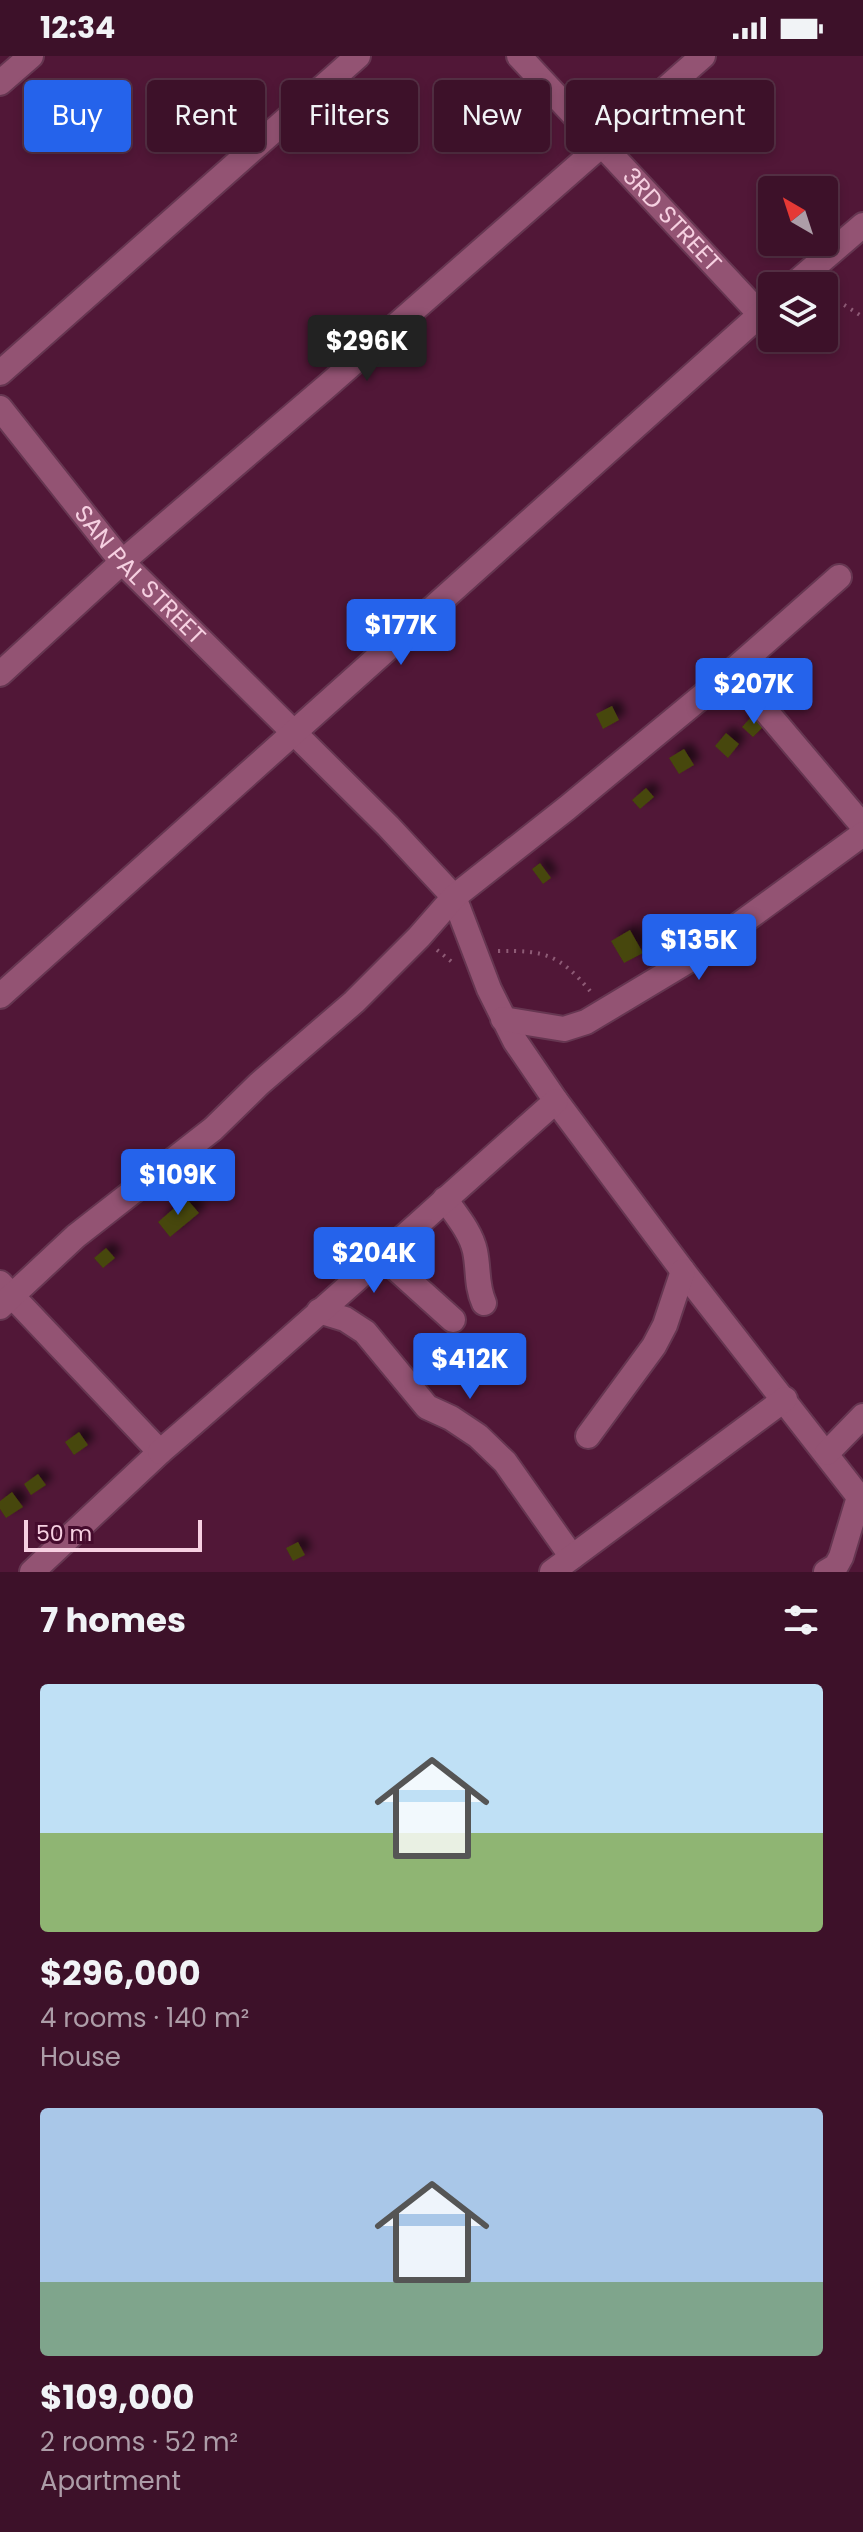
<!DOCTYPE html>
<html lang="en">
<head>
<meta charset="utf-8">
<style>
	body { margin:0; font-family:Poppins,sans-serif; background:#481f35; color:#f1f3f6; height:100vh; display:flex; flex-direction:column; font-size:30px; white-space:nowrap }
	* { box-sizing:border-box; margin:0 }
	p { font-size:26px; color:#ad9da8 }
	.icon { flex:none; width:44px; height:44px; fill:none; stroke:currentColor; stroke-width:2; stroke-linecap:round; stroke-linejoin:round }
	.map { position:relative; height:1516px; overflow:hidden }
	.sheet { display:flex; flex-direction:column; background:#3d1129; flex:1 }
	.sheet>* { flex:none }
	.hud { position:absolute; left:24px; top:24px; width:816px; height:72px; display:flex; gap:16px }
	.needle { width:52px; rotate:321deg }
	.tools { position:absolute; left:758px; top:120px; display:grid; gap:16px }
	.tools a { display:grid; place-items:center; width:80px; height:80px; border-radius:8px; background:#3d1129; box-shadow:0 4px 12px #0003,0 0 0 2px #563146; font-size:40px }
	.scale { position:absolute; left:24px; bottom:20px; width:178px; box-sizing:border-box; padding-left:8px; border:4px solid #f6d0e1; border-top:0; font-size:22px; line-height:28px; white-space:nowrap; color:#f6d0e1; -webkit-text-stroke:6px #450b2d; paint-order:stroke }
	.price { position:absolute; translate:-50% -68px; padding:0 18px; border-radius:8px; background:#2563eb; color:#fff; font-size:26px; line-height:52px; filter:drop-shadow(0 2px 4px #0008) }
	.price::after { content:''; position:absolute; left:50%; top:48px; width:24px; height:18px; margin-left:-12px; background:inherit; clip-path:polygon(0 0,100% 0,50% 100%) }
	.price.selected { background:#222; color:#fff }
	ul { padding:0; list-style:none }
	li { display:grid; align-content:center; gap:16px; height:424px; padding:0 40px }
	li span { display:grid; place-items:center; height:248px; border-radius:8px; color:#555 }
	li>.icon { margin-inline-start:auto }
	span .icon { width:144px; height:144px; fill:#fffc; stroke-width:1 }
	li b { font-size:34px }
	h2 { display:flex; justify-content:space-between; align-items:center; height:96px; padding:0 40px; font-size:34px }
	.chip { padding:0 28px; border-radius:8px; background:#3d1129; box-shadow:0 4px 12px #0003,0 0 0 2px #563146; font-size:28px; line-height:72px }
	.chip.selected { background:#2563eb; color:#fff }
	.status { display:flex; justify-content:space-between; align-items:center; height:56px; padding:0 40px; background:#3d1129; direction:ltr }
	.status svg { height:22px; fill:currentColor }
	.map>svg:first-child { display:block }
	.building { fill:#46460a; filter:url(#shadow) }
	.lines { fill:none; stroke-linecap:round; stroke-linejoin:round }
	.minor-casing { stroke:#663651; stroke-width:28 }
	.path { stroke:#8e5b76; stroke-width:4; stroke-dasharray:2 6; stroke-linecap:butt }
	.minor { stroke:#935373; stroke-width:24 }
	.labels { text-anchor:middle; stroke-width:8; stroke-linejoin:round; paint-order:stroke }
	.street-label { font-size:24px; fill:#f6d0e1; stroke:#450b2d }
</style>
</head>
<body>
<div class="status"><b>12:34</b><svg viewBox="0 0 49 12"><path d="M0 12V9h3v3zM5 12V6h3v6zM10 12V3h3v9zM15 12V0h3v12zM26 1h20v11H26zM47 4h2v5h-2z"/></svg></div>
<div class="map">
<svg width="863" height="1516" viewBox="0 0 863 1516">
	<defs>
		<filter id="shadow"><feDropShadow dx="7" dy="-7" stdDeviation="4" flood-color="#0009"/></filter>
	</defs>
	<rect width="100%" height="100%" fill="#511737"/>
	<path class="building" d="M612 650 619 664 603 673 596 658Z
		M754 658 765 669 753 681 742 671Z
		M726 677 739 688 728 702 715 690Z
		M684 693 694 709 679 718 669 702Z
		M646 732 654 741 640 753 632 744Z
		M540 807 551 822 543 828 532 813Z
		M630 874 643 897 624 907 611 885Z
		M186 1142 199 1157 170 1181 158 1166Z
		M106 1192 115 1202 103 1212 94 1202Z
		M79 1376 88 1389 74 1399 65 1386Z
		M38 1418 46 1429 31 1439 24 1428Z
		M12 1436 23 1451 6 1462 0 1453V1445Z
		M298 1486 305 1499 293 1505 286 1492Z"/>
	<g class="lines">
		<g class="minor-casing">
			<g id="minor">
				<path id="s1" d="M519 0 760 258"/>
				<path d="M0 27 31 0"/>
				<path d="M792 230 863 169"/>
				<path d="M0 317 358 0"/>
				<path id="s2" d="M0 352 122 506 388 770 454 841 489 933 515 985 556 1045 683 1215 859 1441 841 1501 836 1510 826 1516"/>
				<path d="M732 615 863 770"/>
				<path d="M0 618 122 506 327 330 703 0"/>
				<path d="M0 940 772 248"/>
				<path d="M503 963 564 973 586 966 696 900 863 778"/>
				<path d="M445 1143C456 1159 471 1176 475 1195 479 1214 476 1229 484 1247"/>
				<path d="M382 1200 453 1264"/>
				<path d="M0 1227 160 1396 32 1516"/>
				<path d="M0 1251 76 1180 213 1073 259 1028 354 946 419 881 454 841 567 752 729 618 839 521"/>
				<path d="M319 1255 345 1263 365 1276 427 1351 451 1362 478 1380 505 1406 572 1501"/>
				<path d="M588 1380 654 1290 665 1269 683 1215"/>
				<path d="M160 1396C294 1281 424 1162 556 1045"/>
				<path d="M827 1397 863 1360"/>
				<path d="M552 1516 785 1343"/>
			</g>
		</g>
		<path class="path" d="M824 236 863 261
			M437 894 452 906
			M498 895C545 894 560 899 590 935"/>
		<use href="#minor" class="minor"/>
	</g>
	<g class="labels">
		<g class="street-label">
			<text dy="8" stroke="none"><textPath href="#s1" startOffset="224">3RD STREET</textPath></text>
			<text dy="8" stroke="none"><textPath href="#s2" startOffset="218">SAN PAL STREET</textPath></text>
		</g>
	</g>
</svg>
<div class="tools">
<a><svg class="needle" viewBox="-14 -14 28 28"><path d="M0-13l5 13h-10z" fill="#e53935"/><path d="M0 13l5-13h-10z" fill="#ad9da8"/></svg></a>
<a><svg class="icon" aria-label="layers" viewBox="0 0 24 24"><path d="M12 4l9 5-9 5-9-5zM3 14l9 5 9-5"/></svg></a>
</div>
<div class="scale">50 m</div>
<b class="price selected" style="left:367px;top:327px">$296K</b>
<b class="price" style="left:401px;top:611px">$177K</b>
<b class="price" style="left:754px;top:670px">$207K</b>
<b class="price" style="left:699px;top:926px">$135K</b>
<b class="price" style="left:178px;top:1161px">$109K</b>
<b class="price" style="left:374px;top:1239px">$204K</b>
<b class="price" style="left:470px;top:1345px">$412K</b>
<div class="hud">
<a class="chip selected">Buy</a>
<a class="chip">Rent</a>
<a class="chip">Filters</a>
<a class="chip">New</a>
<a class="chip">Apartment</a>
</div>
</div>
<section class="sheet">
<h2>7 homes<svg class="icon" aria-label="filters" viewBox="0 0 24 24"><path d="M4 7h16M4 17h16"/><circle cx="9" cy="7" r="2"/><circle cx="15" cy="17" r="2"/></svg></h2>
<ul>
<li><span style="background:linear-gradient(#bfe0f5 60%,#8fb573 0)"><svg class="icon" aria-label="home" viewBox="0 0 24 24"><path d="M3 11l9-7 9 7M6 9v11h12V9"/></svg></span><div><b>$296,000</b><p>4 rooms · 140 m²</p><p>House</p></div></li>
<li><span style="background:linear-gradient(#a9c7e8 70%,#7fa58c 0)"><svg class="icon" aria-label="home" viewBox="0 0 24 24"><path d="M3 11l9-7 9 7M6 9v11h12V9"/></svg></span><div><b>$109,000</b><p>2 rooms · 52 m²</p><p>Apartment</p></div></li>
</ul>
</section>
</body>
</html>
